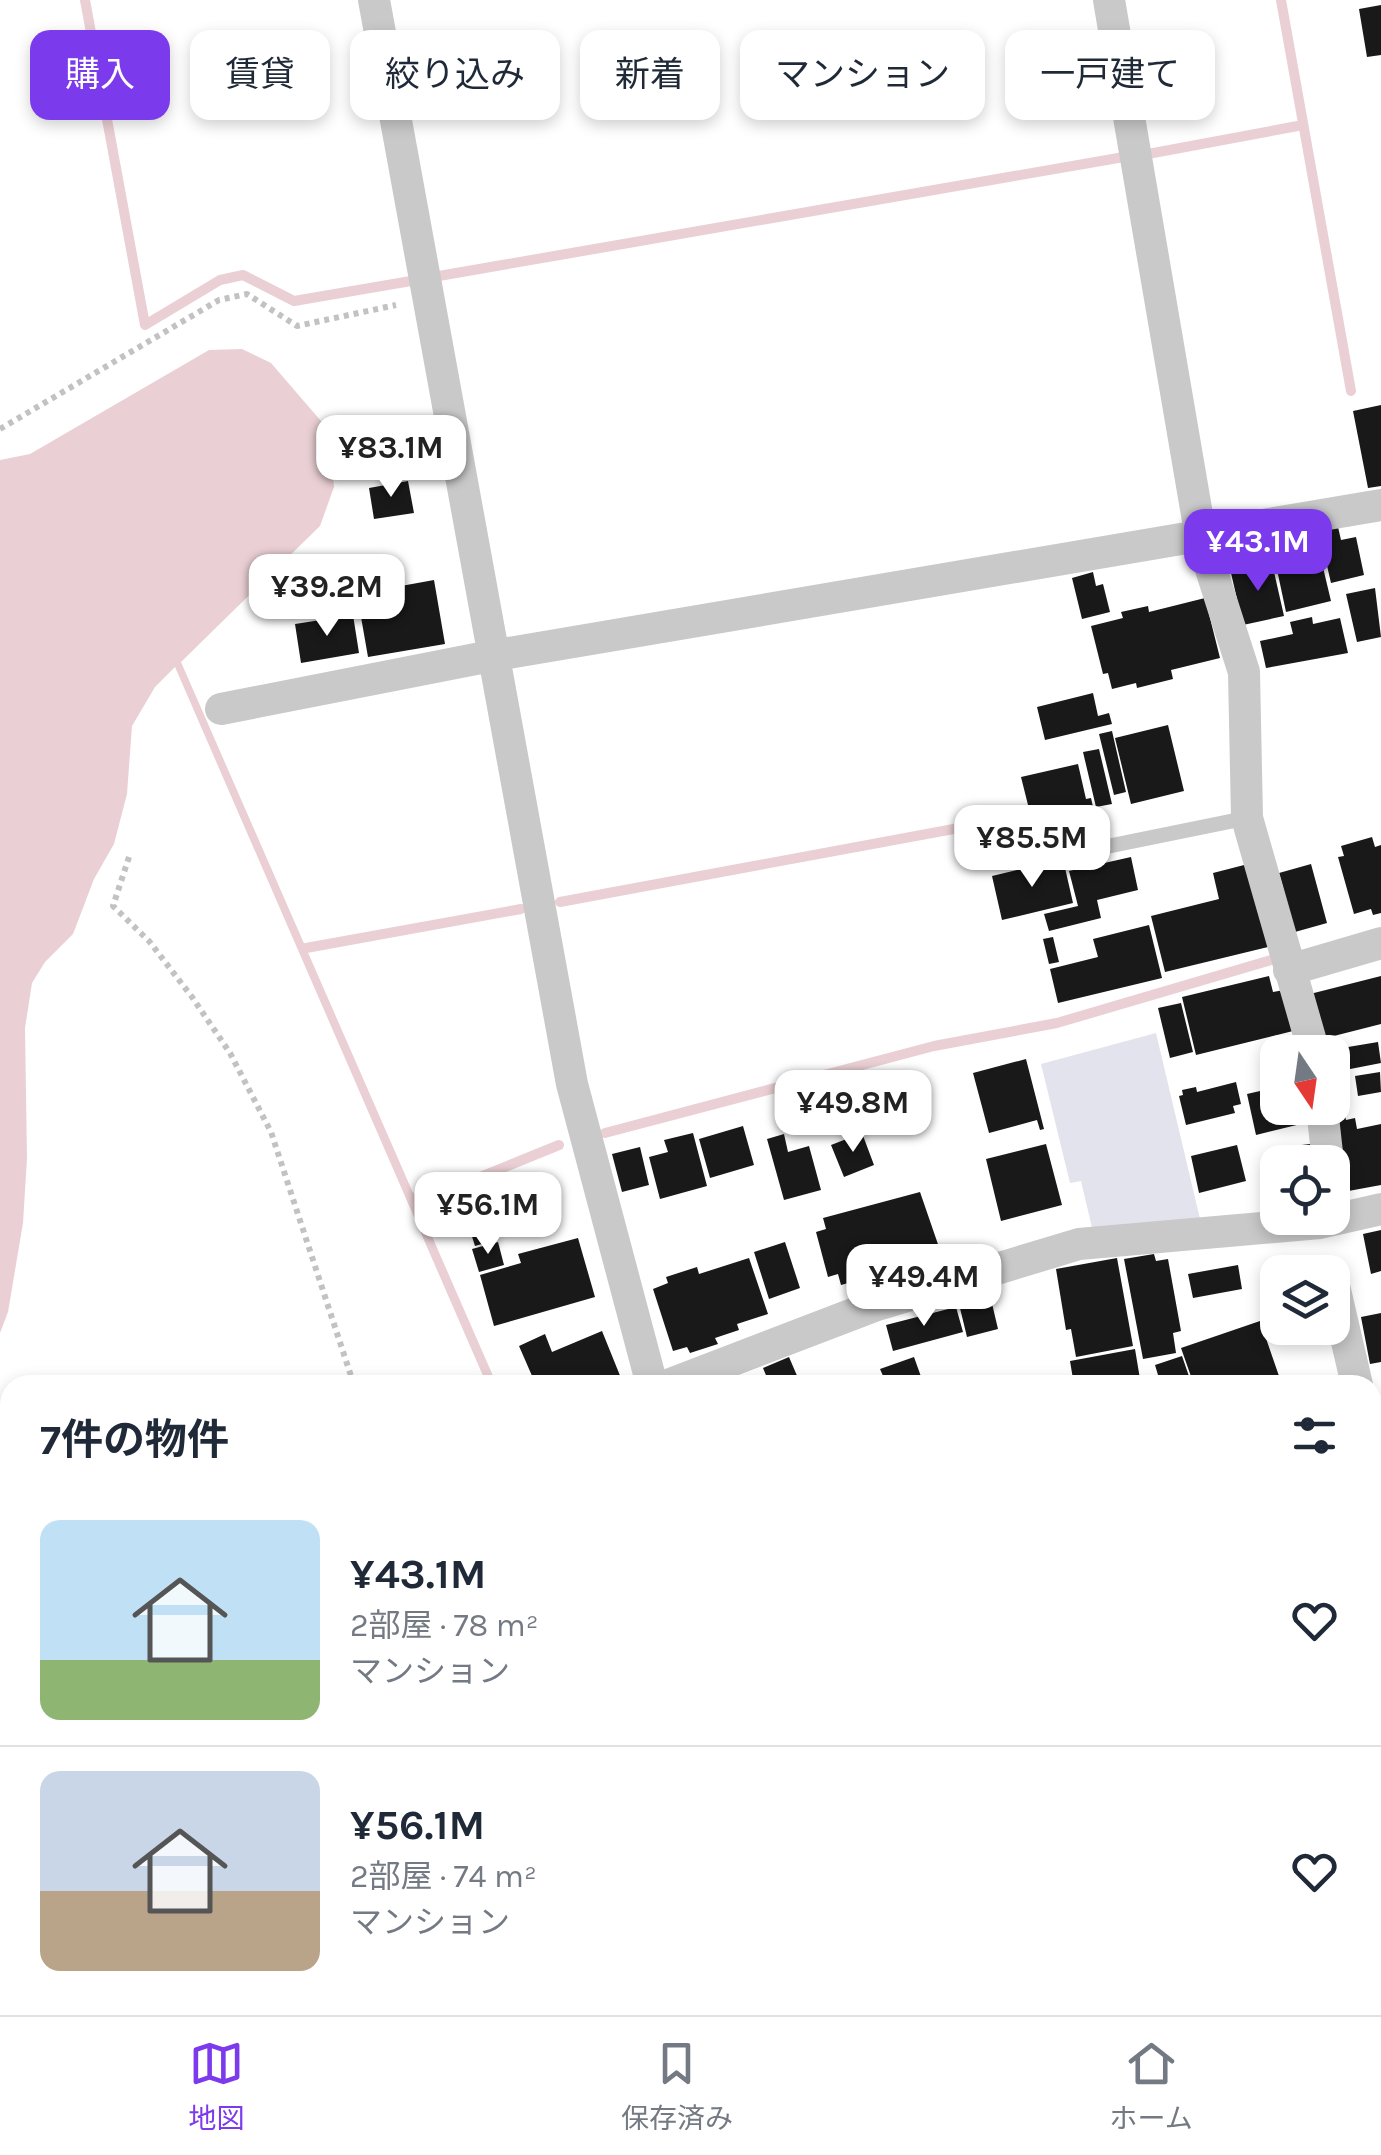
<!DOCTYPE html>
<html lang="ja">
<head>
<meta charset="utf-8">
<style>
	body { margin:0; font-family:Karla,"Noto Sans JP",sans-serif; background:#f6f6f7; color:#1f2937; height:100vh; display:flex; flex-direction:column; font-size:38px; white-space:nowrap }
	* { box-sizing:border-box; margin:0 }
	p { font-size:32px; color:#747a83 }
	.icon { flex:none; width:55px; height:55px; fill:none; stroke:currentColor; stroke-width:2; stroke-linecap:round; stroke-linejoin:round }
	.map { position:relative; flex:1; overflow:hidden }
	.side { position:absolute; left:0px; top:1375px; width:1382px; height:640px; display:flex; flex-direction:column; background:#fff; border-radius:30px 30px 0 0; box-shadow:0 5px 15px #0003 }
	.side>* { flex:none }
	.hud { position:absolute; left:30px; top:30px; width:1322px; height:90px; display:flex; gap:20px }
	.needle { width:65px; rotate:167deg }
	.fabs { position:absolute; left:1260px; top:1035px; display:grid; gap:20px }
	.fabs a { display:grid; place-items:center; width:90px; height:90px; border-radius:20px; background:#fff; box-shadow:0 5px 15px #0003; font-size:50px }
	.price { position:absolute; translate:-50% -85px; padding:0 22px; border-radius:20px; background:#fff; color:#222; font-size:32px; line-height:65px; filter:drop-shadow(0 2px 5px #0008) }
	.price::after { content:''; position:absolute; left:50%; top:60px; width:30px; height:22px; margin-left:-15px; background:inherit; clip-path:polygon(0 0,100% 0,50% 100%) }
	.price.on { background:#7c3aed; color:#fff }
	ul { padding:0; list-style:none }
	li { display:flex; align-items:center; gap:30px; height:250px; padding:0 40px }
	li+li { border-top:2px solid #e0e1e3 }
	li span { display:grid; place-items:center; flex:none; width:280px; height:200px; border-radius:20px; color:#555 }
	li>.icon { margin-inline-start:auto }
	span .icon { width:120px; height:120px; fill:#fffc; stroke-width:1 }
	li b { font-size:42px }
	h2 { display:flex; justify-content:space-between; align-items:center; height:120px; padding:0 40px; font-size:42px }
	.pill { padding:0 35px; border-radius:20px; background:#fff; box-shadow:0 5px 15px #0003; font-size:35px; line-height:90px }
	.pill.on { background:#7c3aed; color:#fff }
	.dock { display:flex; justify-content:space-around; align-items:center; height:140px; border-top:2px solid #e0e1e3; background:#fff; font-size:28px; color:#747a83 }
	.dock a { display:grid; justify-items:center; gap:5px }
	.dock .on { color:#7c3aed }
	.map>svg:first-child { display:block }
	.green { fill:#e2e3ed }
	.water { fill:#ead0d4 }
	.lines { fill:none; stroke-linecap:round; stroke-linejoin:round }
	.stream { stroke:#ead0d4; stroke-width:10 }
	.building { fill:#191919 }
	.path { stroke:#c2c2c2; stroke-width:6; stroke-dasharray:5 5; stroke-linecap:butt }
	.service { stroke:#c9c9c9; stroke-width:15 }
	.minor { stroke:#c9c9c9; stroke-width:32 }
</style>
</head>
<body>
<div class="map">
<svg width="1381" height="2015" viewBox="0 0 1381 2015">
	<rect width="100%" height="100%" fill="#fff"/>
	<path class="green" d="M1156 1033 1200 1219 1093 1232 1081 1181 1070 1183 1041 1064Z"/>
	<path class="water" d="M242 349 271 363 321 421 331 452 334 487 320 526 181 662 497 1385H487L175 667 155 687 132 726 127 794 114 844 94 879 73 934 45 962 32 983 25 1028 27 1158 23 1223 8 1312 0 1333V460L30 454 209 350Z"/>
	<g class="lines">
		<path class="stream" d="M85 0 145 325 220 280 243 275 294 301 411 281
			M1281 0 1351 391
			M1148 154 1303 125
			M439 276 1124 157
			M560 902 959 828
			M306 948 521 909
			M605 1133 934 1046 1057 1023 1271 960
			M411 1197 414 1204 559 1145
			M1114 2005 1121 2015"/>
	</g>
	<path class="building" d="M1381 5V55L1367 57 1359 9Z
		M1381 405V486L1368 488 1353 411Z
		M408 481 414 513 374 519 369 488Z
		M1338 527 1341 540 1356 537 1364 575 1331 583 1319 531Z
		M1320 555 1331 601 1286 612 1276 565Z
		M1272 563 1284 616 1243 625 1231 573Z
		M1093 572 1096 586 1103 584 1110 612 1082 619 1072 578Z
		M434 580 445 644 368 657 357 594Z
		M1375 588 1381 637 1357 642 1346 594Z
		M1205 598 1220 658 1171 670 1173 679 1137 688 1136 683 1112 689 1108 673 1103 674 1091 626 1123 618 1121 612 1148 606 1149 612Z
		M353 615 359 653 301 663 295 624Z
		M1312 617 1313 624 1340 618 1348 653 1266 668 1260 641 1293 634 1290 622Z
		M1093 693 1098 716 1109 713 1112 724 1045 740 1037 707Z
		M1168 725 1184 791 1131 804 1115 738Z
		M1112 731 1126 792 1114 795 1099 734Z
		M1099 749 1112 804 1096 807 1083 752Z
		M1078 764 1086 799 1091 798 1093 807 1032 821 1021 777Z
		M1372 837 1375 847 1381 845V913L1373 915 1371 909 1354 914 1338 857 1344 856 1341 846Z
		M1131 857 1138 890 1097 900 1101 918 1049 931 1044 914 1078 906 1069 871Z
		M1063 859 1073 903 1002 920 992 876Z
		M1248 864 1268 947 1165 972 1151 916 1219 899 1213 873Z
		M1311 864 1327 923 1295 932 1279 873Z
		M1149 925 1162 978 1058 1003 1050 969 1098 957 1093 939Z
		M1053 937 1059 962 1049 964 1043 939Z
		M1269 976 1273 992 1284 990 1293 1031 1196 1055 1182 997Z
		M1381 976V1024L1322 1039 1310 994Z
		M1181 1003 1193 1052 1170 1058 1158 1008Z
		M1378 1042 1381 1063 1340 1071 1336 1049Z
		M1026 1059 1044 1129 1040 1130 1037 1120 989 1133 973 1073Z
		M1380 1072 1381 1092 1358 1096 1355 1076Z
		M1236 1082 1241 1104 1233 1106 1235 1113 1186 1125 1179 1096 1183 1095 1182 1090 1196 1087 1197 1092Z
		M1278 1087V1108H1306L1309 1122 1256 1135 1247 1094Z
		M1344 1111 1346 1120 1355 1118 1357 1129 1381 1124V1185L1343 1192 1330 1113Z
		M743 1126 754 1165 710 1178 699 1139Z
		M693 1133 707 1186 660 1199 649 1157 668 1152 664 1140Z
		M862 1133 874 1165 844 1177 831 1145Z
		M784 1134 788 1152 809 1146 821 1190 784 1200 767 1139Z
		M1046 1144 1062 1205 1001 1221 986 1159Z
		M1310 1144 1313 1162H1278L1275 1190 1271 1160 1287 1157 1285 1147Z
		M1237 1145 1246 1181 1199 1193 1191 1156Z
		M640 1147 649 1185 622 1192 612 1154Z
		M920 1192 941 1253 894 1266 897 1276 882 1280 881 1274 841 1285 838 1274 828 1277 816 1232 826 1229 823 1218Z
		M493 1220 498 1239 475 1246 469 1227Z
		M1381 1230V1271L1371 1274 1363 1234Z
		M578 1238 595 1297 494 1326 480 1275 521 1263 518 1254Z
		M498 1242 504 1265 479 1272 472 1249Z
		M785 1242 800 1288 769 1299 754 1252Z
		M1154 1254 1156 1261 1168 1259 1181 1331 1173 1333 1176 1353 1143 1359 1124 1259Z
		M749 1258 768 1314 737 1324 739 1330 715 1338 718 1344 690 1353 687 1347 673 1351 653 1289 668 1283 666 1277 697 1267 699 1274Z
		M1117 1258 1133 1346 1076 1357 1071 1329 1066 1330 1056 1269Z
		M1238 1265 1242 1289 1193 1298 1188 1274Z
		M990 1295 998 1329 967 1337 959 1304Z
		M956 1307 963 1332 893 1351 886 1325Z
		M1381 1313V1362L1370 1364 1361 1317Z
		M1260 1321 1279 1376 1253 1385H1194L1181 1348Z
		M602 1331 623 1383 536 1385 519 1346 545 1334 552 1352Z
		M1135 1349 1141 1385H1074L1070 1361Z
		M1182 1356 1192 1385H1161L1155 1365Z
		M789 1357 801 1385H770L763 1368Z
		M914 1357 924 1385H887L880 1369Z
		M1381 1928V1978L1372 1983V1933Z
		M1372 1995 1381 2015H1326L1336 2008 1340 2013 1352 2005H1372Z"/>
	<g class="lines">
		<path class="path" d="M0 429 219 300 247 294 297 326 396 305
			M129 857 113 906 149 941 192 997 230 1053 271 1132 354 1385
			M224 2005 229 2015
			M756 2005 758 2015"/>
		<path class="service" d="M1075 853 1247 818
			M0 1737 10 1732
			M1372 1891 1381 1904"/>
		<path class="minor" d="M374 0 572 1084 652 1385
			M1109 0 1201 538 1244 672 1247 818 1314 1052
			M221 709 491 656 1381 505
			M1289 970 1381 943
			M1322 1108 1328 1162
			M1332 1277 1357 1385
			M668 1385 874 1306 1079 1244 1320 1223 1381 1209
			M1372 1455 1381 1482
			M0 1658 10 1657
			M1372 1707 1381 1699
			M1075 2015 1078 2005"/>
	</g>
</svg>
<div class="fabs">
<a><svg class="needle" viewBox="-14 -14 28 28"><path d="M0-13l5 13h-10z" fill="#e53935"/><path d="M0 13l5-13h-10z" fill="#747a83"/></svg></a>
<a><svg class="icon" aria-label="locate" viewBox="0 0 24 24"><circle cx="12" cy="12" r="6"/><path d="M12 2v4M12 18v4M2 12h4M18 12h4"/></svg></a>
<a><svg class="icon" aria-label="layers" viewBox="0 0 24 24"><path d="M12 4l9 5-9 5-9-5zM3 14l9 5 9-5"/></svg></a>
</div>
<b class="price" style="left:391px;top:500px">¥83.1M</b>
<b class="price on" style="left:1258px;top:594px">¥43.1M</b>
<b class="price" style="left:327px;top:639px">¥39.2M</b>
<b class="price" style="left:1032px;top:890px">¥85.5M</b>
<b class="price" style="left:853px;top:1155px">¥49.8M</b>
<b class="price" style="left:488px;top:1257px">¥56.1M</b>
<b class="price" style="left:924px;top:1329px">¥49.4M</b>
<div class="hud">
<a class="pill on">購入</a>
<a class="pill">賃貸</a>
<a class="pill">絞り込み</a>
<a class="pill">新着</a>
<a class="pill">マンション</a>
<a class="pill">一戸建て</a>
</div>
<section class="side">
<h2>7件の物件<svg class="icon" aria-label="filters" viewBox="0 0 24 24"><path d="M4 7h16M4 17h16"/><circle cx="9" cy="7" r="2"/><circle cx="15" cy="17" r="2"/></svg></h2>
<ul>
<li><span style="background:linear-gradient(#bfe0f5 70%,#8fb573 0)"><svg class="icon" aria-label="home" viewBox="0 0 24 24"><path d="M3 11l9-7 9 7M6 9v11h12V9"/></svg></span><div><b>¥43.1M</b><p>2部屋 · 78 m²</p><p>マンション</p></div><svg class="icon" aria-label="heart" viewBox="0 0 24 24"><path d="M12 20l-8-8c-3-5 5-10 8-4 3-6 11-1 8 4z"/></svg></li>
<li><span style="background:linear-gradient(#c9d6e8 60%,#b9a48a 0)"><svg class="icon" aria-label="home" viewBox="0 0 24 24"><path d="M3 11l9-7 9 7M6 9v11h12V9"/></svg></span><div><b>¥56.1M</b><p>2部屋 · 74 m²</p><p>マンション</p></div><svg class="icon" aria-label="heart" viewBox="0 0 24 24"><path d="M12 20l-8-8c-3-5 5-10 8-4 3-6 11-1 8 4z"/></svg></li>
</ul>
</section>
</div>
<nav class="dock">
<a class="on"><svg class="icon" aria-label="map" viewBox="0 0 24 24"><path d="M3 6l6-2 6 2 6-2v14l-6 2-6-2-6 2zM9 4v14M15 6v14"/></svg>地図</a>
<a><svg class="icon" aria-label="saved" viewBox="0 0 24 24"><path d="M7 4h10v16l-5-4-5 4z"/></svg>保存済み</a>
<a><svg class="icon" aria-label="home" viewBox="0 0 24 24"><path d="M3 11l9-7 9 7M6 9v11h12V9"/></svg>ホーム</a>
</nav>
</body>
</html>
